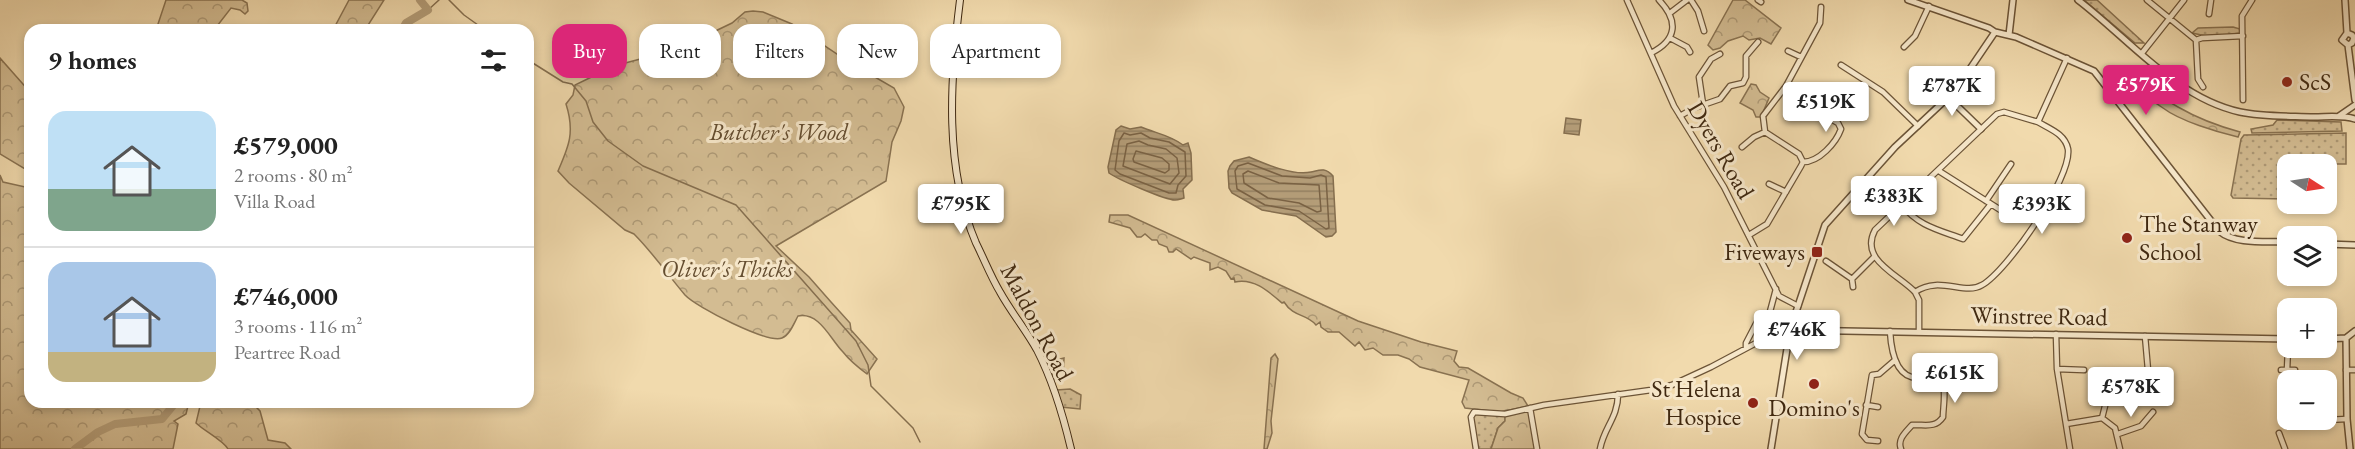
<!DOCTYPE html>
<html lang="en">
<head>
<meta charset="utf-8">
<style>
	body { margin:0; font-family:"EB Garamond",serif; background:#f2f2f2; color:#222; height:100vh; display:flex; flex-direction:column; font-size:22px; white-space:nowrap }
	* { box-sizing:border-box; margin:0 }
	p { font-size:20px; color:#767676 }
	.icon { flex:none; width:33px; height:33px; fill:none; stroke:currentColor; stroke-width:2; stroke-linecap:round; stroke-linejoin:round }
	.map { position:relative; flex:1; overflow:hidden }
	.sheet { position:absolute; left:24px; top:24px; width:510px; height:384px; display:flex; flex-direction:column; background:#fff; border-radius:18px; box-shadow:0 3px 9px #0003 }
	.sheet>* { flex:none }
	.top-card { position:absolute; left:552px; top:24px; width:570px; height:54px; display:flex; gap:12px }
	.needle { width:39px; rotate:102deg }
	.tools { position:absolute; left:2277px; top:154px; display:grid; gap:12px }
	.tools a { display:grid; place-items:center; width:60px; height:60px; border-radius:12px; background:#fff; box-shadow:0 3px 9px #0003; font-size:30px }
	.price { position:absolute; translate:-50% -51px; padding:0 14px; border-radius:6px; background:#fff; color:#222; font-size:20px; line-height:39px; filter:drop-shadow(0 2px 3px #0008) }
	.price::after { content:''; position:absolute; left:50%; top:36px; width:18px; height:14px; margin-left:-9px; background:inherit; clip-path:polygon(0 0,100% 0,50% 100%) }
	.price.selected { background:#db2777; color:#fff }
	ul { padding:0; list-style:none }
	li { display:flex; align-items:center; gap:18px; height:150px; padding:0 24px }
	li+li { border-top:2px solid #e0e0e0 }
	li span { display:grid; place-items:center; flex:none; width:168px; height:120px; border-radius:18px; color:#555 }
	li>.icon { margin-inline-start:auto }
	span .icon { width:72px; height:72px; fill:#fffc; stroke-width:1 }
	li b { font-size:26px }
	h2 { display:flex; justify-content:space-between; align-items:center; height:72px; padding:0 24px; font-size:26px }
	.tag { padding:0 21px; border-radius:18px; background:#fff; box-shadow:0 3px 9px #0003; font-size:21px; line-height:54px }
	.tag.selected { background:#db2777; color:#fff }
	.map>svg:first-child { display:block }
	.grass { fill:url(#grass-dots); stroke:#897251; stroke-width:1.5 }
	.forest { fill:url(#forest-crowns); stroke:#897251; stroke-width:1.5 }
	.water { fill:url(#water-rules); stroke:#856e4e; stroke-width:1.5 }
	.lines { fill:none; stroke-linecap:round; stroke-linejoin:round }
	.shore { stroke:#7a6244; stroke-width:1.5 }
	.stream { stroke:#856e4e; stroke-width:1.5 }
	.river { stroke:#b49d78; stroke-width:8 }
	.minor-casing { stroke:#6c5437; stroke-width:7 }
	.tertiary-casing { stroke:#6c5437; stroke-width:8 }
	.secondary-casing { stroke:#3f2810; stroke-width:8 }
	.minor { stroke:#f6e7ca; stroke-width:4.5 }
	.tertiary { stroke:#f6e7ca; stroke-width:5 }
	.secondary { stroke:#f6e7ca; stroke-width:6 }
	.poi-dot { fill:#8f2418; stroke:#f6e7ca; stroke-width:2 }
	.labels { text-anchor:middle; stroke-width:6; stroke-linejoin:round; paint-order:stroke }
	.poi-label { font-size:24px; fill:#3f2810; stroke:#f6e7ca; text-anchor:start }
	.park-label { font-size:24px; font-style:italic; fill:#644d30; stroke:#f6e7ca }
	.street-label { font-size:24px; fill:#3f2810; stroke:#f6e7ca }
</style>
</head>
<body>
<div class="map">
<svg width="2355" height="449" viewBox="0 0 2355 449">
	<defs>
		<pattern id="grass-dots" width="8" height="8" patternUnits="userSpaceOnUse" patternTransform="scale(1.5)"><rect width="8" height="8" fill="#d3bc92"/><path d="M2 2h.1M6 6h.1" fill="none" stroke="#ad9976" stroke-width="1.8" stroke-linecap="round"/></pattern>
		<pattern id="forest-crowns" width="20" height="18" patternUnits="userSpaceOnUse" patternTransform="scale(1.5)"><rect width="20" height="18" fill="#d3bc92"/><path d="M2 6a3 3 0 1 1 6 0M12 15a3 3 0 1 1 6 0" fill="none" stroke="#ad9976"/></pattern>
		<pattern id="water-rules" width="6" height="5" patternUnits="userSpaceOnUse" patternTransform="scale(1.5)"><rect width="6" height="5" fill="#b49d78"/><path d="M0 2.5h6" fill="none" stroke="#948061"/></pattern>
	</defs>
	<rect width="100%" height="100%" fill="#f1daad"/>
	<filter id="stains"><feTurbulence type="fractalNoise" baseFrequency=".00333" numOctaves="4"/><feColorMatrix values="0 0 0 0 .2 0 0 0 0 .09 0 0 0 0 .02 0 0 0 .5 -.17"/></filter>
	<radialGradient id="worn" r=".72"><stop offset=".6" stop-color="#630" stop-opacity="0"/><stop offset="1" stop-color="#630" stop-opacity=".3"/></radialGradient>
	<path class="grass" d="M2084 0H2097L2144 43H2135Z
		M2233 27 2240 29V33L2211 37 2192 33 2198 28Z
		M2277 120 2341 122 2342 131 2252 133 2251 129 2273 125Z
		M2346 133V164H2333V200H2327L2326 165H2288L2287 199 2233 198 2231 195 2241 139 2244 135Z
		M1064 358 1063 377 1055 379 1048 362Z
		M1070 389 1081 395 1080 409 1061 407 1057 390Z
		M1471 414H1505V421L1498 428 1491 449H1476Z"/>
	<path class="forest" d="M166 0H242L247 3 248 11 245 14 240 10 231 8 214 30H156Z
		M349 0H384L365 30H333Z
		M1733 0H1745L1781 28 1771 44 1760 38 1749 40 1743 36 1728 41 1720 48 1713 50 1708 45Z
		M753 11 763 12 792 24 849 62 894 88 904 107 901 121 892 142 886 181 776 246 809 277 831 302 850 323 851 330 877 359 867 374C859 368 850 361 843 352 830 339 820 312 798 316 794 323 790 335 782 338 768 344 696 307 685 295 668 275 653 253 634 234L625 230 569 183 558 171C569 146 575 132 566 104L573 95 575 85 614 66 678 49 732 23 745 12Z
		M0 58 30 92V172L0 154Z
		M2118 76C2139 80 2159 97 2178 107 2197 118 2218 126 2240 132L2238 137C2217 132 2180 121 2163 108 2147 97 2131 86 2114 78Z
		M1751 84 1756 85 1760 92 1769 98 1761 117H1756L1753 110 1740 103Z
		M0 175 3 182 30 188V402H183L188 406 186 414 174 421 178 424 173 449H0Z
		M1110 215H1128L1358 321 1421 342 1457 351 1454 361 1459 367 1468 368 1511 393 1523 398 1528 406 1500 412 1465 408 1462 402 1469 380 1420 367 1409 359 1398 355H1383L1373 348 1365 350 1359 342 1355 346 1339 332H1328L1321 327 1320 322 1316 325C1306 313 1294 318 1284 302L1282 303C1268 291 1254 278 1235 282L1234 278 1231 279 1226 271 1218 267 1210 270V263L1194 257 1191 259 1176 249 1173 252H1169L1167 247 1159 244 1157 240H1152L1145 234 1141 237H1137L1130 228 1109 222Z
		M1275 354 1278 359 1271 421 1272 433 1267 449H1264L1271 358Z
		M201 402H251L260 411 268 440 285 443 291 449H228C223 440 204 431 196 423Z
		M1529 410 1536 449H1491L1498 428 1505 421V415Z"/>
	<path class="water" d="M1566 118 1581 120 1579 135 1564 133Z
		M1121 126 1130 129 1141 127C1155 133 1170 135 1183 145L1188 143 1191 153 1192 180 1183 189 1184 198C1180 199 1179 200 1175 200 1165 200 1117 179 1109 173L1108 167 1116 130Z
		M1249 157C1265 164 1293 176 1311 172 1320 170 1325 167 1333 176L1336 232 1332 236 1326 237 1296 216 1262 210 1232 193 1229 188 1228 171 1230 166 1234 161Z"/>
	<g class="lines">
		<path class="shore" d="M1124 133 1130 135 1141 133 1150 138 1169 142 1185 152 1186 176 1178 185 1176 193H1169L1120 174 1115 170 1119 141Z
			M1139 141 1148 145 1166 149 1177 158 1179 173 1170 184 1123 166 1127 144Z
			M1136 151 1162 158 1169 164V170L1165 173 1134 162 1133 159Z
			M1248 163 1282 176 1310 178 1321 175 1326 177 1329 228 1326 229 1299 211 1265 205 1237 189 1235 171 1238 166Z
			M1248 171 1279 183 1319 185 1321 211 1317 212 1299 203 1268 198 1244 183 1243 174Z"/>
		<path class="stream" d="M449 0 464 15 485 30
			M428 10 439 0
			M528 60 563 82 572 84 586 101 593 122 608 141 643 166 736 205 856 341 868 365 871 386 913 428 920 442"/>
		<path class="river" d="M402 30 406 23 428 10 420 0
			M75 449 98 432 115 424 162 419 176 402"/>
		<g class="minor-casing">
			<path id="minor" d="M1627 0 1674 106 1724 187 1779 296 1798 306
				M1691 0 1698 11 1704 31
				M1758 0 1761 2
				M2147 0 2196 40 2198 79 2203 87
				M1670 13 1687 0
				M2209 14 2211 0
				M1670 38 1687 47 1690 52
				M2196 40 2202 38 2243 36
				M1904 47 1915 36 1929 6
				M1788 51 1801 57
				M1651 53C1677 40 1679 21 1659 0
				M2142 53 2184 0
				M1841 65 1883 92 1918 126
				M2243 100 2242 16 2252 0
				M1703 104 1699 77 1711 59 1720 54
				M1680 116 1694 108 1720 99 1730 86 1743 83 1746 77V56L1758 42
				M1742 147 1754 137 1765 132
				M1803 162C1819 162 1836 143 1841 129L1838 123 1811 108
				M1939 171 2010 216
				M1769 184 1786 192
				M1986 201 2011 164
				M1902 205C1918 226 1939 230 1963 239L1991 204
				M1749 235 1767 224 1801 166 1803 162 1799 154 1765 132 1763 116 1786 86 1820 23 1821 7
				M1826 261 1852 279 1853 287
				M1852 279 1874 257
				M1915 292C1940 275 1964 296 1982 285 2007 271 2072 178 2068 149 2065 134 2050 129 2038 122
				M1890 331C1891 349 1895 378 1918 378 1926 378 1934 373 1941 380 1947 387 1943 408 1943 417 1935 429 1924 424 1912 425 1906 432 1897 439 1901 449
				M1919 332V300L1915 292C1898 274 1859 260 1875 230L1997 114 2004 112 2038 122 2067 58
				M2056 334 2057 369 2070 449
				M2145 336 2148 370
				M1746 348V343L1760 316 1768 319 1776 289
				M2057 369 2084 370
				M2281 370H2295
				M2287 370 2288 348
				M2346 370H2355
				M1866 405 1878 407
				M1530 408 1537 449
				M2102 418 2105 406
				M2315 420H2326
				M2326 420 2347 419
				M2066 424 2102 418 2115 428 2120 449
				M2279 433 2285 449
				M2118 434 2141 426 2153 412
				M1878 441 1867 440 1862 434 1872 375 1879 374 1894 361
				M1476 449 1471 417 1474 412 1505 414 1544 405 1651 390 1672 385 1711 367 1758 342 1784 330H1790
				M1600 449C1604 427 1618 418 1618 394"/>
		</g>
		<g class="tertiary-casing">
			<path id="tertiary" d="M1908 0 1989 28 1995 32 2016 37 2094 71 2219 231C2236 245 2266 241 2288 242
				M2078 0C2128 38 2176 98 2240 112 2264 117 2290 116 2314 117 2327 117 2342 115 2355 119
				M2345 0 2347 33 2342 40 2348 45 2355 100
				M2347 33 2352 35 2354 38 2352 43 2348 45
				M2009 35 2013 0
				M1949 98 1981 129
				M2339 116 2355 105
				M2326 244 2355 245
				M1790 330 2288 339
				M2346 338 2347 419 2350 449
				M2326 339 2346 338 2355 331
				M1771 449 1790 330 1825 225 1895 147 1955 91 1995 32"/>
		</g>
		<g class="secondary-casing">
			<path id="secondary" d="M960 0C950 80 944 168 976 243 984 259 991 277 1000 292 1011 312 1026 330 1037 350 1053 381 1063 415 1071 449"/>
		</g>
		<use href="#minor" class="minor"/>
		<use href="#tertiary" class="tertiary"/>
		<use href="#secondary" class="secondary"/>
	</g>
	<g class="poi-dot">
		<circle cx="2287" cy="82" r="6"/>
		<circle cx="2127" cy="238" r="6"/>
		<rect x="1811" y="246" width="12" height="12" rx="3"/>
		<circle cx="1814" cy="384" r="6"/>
		<circle cx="1753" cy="403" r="6"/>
	</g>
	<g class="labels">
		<g class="poi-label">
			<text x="2299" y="90">ScS</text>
			<text x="2139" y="232">The Stanway<tspan x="2139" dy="28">School</tspan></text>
			<text x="1805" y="260" text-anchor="end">Fiveways</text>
			<text x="1741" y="397" text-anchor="end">St Helena<tspan x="1741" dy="28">Hospice</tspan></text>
			<text x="1814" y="416" text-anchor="middle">Domino's</text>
		</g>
		<g class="park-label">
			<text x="779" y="140">Butcher's Wood</text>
			<text x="727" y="277">Oliver's Thicks</text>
		</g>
		<g class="street-label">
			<text transform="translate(1721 150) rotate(60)" y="8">Dyers Road</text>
			<text transform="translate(2039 316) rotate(1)" y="8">Winstree Road</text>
			<text transform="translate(1037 322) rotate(62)" y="8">Maldon Road</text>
		</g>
	</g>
	<rect width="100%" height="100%" filter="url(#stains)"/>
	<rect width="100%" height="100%" fill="url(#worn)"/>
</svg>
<div class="tools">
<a><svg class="needle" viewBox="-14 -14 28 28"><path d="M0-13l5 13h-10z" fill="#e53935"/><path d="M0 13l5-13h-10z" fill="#767676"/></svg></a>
<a><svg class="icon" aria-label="layers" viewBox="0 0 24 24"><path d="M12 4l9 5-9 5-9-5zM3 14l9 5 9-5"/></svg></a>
<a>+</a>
<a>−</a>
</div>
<b class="price selected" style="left:2146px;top:116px">£579K</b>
<b class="price" style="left:1952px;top:117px">£787K</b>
<b class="price" style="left:1826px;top:133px">£519K</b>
<b class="price" style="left:1894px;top:227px">£383K</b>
<b class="price" style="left:961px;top:235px">£795K</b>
<b class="price" style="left:2042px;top:235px">£393K</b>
<b class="price" style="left:1797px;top:361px">£746K</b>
<b class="price" style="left:1955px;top:404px">£615K</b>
<b class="price" style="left:2131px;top:418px">£578K</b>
<div class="top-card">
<a class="tag selected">Buy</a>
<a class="tag">Rent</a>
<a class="tag">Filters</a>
<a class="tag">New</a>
<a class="tag">Apartment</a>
</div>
<section class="sheet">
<h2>9 homes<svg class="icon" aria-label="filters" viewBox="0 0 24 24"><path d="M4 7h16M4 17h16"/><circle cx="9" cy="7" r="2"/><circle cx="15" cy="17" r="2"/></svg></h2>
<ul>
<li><span style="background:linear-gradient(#bfe0f5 65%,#7fa58c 0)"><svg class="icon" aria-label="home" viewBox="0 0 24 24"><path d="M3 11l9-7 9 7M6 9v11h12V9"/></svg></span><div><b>£579,000</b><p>2 rooms · 80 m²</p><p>Villa Road</p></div></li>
<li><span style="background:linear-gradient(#a9c7e8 75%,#c2b280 0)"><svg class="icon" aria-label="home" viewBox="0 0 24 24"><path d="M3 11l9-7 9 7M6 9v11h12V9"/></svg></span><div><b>£746,000</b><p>3 rooms · 116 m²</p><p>Peartree Road</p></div></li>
</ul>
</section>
</div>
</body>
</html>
